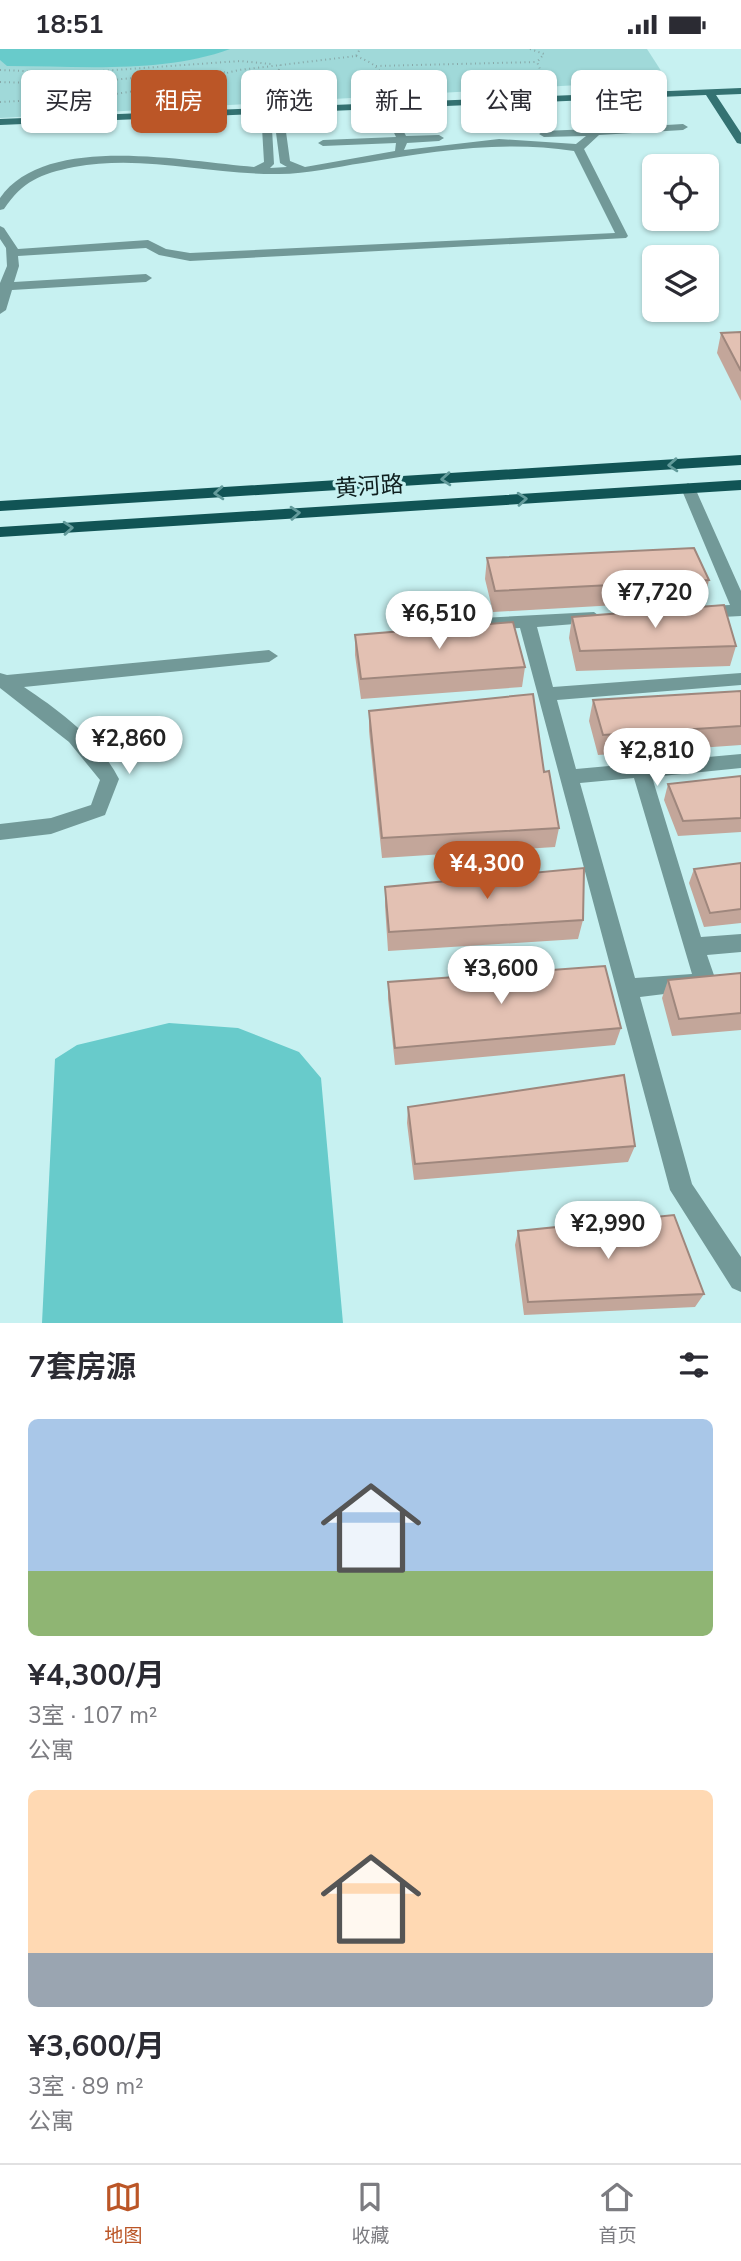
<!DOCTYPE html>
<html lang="zh">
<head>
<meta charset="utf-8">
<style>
	body { margin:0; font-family:"Nunito Sans","Noto Sans SC",sans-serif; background:#f7f7f7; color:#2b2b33; height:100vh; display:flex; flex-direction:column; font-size:26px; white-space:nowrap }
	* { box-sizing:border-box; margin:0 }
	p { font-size:23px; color:#7c7c81 }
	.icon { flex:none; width:38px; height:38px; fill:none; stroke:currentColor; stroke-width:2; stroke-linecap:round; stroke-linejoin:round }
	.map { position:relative; height:1274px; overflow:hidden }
	.panel { display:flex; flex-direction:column; background:#fff; flex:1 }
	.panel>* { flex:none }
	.banner { position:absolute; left:21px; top:21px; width:700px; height:63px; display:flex; gap:14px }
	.tools { position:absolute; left:642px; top:105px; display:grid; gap:14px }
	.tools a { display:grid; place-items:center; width:77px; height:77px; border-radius:10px; background:#fff; box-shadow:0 2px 5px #0004; font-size:35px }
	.price { position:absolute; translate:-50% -60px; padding:0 16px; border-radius:24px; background:#fff; color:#222; font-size:23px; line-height:46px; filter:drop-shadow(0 2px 4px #0008) }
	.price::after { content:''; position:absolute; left:50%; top:42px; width:21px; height:16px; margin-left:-10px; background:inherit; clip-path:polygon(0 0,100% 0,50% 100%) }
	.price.active { background:#bb5627; color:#fff }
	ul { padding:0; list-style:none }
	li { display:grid; align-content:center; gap:14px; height:371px; padding:0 28px }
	li span { display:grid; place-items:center; height:217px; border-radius:10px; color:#555 }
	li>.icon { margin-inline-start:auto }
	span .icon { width:126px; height:126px; fill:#fffc; stroke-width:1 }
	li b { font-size:30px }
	h2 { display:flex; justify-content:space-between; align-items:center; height:84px; padding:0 28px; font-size:30px }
	.chip { padding:0 24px; border-radius:10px; background:#fff; box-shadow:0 2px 5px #0004; font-size:24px; line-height:63px }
	.chip.active { background:#bb5627; color:#fff }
	.status { display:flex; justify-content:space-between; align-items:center; height:49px; padding:0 35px; background:#fff; direction:ltr }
	.status svg { height:19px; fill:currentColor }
	.tabs { display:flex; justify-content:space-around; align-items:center; height:98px; border-top:2px solid #e1e1e2; background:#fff; font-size:19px; color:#7c7c81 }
	.tabs a { display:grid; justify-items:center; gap:4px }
	.tabs .active { color:#bb5627 }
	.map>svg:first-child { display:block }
	.green { fill:#a0d9d9 }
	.water { fill:#68cbcb }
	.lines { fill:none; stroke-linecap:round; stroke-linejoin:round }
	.path { stroke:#87a8a8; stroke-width:2; stroke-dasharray:1 3.5; stroke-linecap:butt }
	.street { fill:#729998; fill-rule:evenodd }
	.secondary { fill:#347272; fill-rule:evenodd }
	.primary { fill:#115455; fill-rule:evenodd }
	.wall { fill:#c3a69a }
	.building { fill:#e3c1b3; stroke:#9f877d; stroke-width:2 }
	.oneway { stroke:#639b9b }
	.labels { text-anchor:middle; stroke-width:6; stroke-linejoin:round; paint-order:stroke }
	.street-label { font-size:23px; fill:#0f1f1f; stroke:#c7f1f1 }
</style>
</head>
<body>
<div class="status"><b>18:51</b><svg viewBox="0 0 49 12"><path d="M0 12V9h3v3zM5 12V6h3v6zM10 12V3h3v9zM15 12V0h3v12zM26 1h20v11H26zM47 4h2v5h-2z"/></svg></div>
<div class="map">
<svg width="741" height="1274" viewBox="0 0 741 1274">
	<rect width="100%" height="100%" fill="#c7f1f1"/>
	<path class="green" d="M0 0H647L667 31 0 69Z"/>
	<path class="water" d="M0 0H230C163 25 77 17 7 17L0 11Z
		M169 974 238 979 299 1003 321 1029 343 1274H42L55 1010 77 996Z"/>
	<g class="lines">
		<path class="path" d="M530 0 544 5 537 13 548 39
			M356 7C380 17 382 21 387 45
			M376 17 537 13
			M0 21 73 24 240 12 271 15
			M0 33 69 35 207 22 225 23
			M277 52 276 32 280 16
			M0 53 102 47 181 35 239 21 356 7 360 0"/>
		<path class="street" d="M278 58 283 61 290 112 305 118 395 102 396 94 323 97 318 94 323 91 396 88 388 71 393 68 397 69 406 87 439 86 444 89 439 92 407 94 404 101 499 90 576 95 586 87 544 88 539 85 544 82 590 80 585 64 590 61 595 64 600 80 683 75 688 78 683 81 599 86 584 100 628 187 626 189 190 212 159 206 146 199 18 207 19 217 14 233 146 225 152 229 146 233 12 241 6 261 0 265V234L7 217 6 199 0 190V177L4 179 18 200 148 191 166 200 190 204 615 184 574 102C503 91 433 102 363 114 335 118 308 125 279 125 210 126 144 105 74 118 40 125 23 132 4 160L0 161V149C46 83 186 113 254 118L264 113 261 62 266 59 271 62 274 115 270 119 287 118 280 114 273 61Z
			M688 434 695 439 741 542V567L703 569 695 563 703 557 730 556 681 439Z
			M594 563 602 569 600 573 537 578 553 638 741 624V636L557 651 576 720 741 705V719L652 728 701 888 741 885V903L707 906 716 932 713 939 640 948 692 1135 741 1208V1243L732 1239 670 1141 520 579 443 583 435 577 443 571ZM634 729 684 898 692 925 635 929 580 734Z
			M269 601 278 607 269 613 24 638C60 662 99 691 119 730L105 766 51 785 0 791V775L51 769 91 756 100 731 69 693 0 639V624L7 626Z"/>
		<path class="secondary" d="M741 39V45L716 46 741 84V95L737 94 706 46 0 76V70Z"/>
		<path class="primary" d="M741 406V416L0 462V452Z
			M741 431V441L0 488V478Z"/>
	</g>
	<path class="wall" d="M741 283V352L717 304 721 284Z
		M487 509 709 531 704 551 493 563 485 530Z
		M572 568 736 597 730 617 576 622 569 589Z
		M355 586 525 618 522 638 361 650 355 606Z
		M741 642V696L598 706 589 672 593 651Z
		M369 662 544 723 559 779 555 798 382 809 369 682Z
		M741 727V783L678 787 664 751 668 735Z
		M741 814V874L704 878 689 834 694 820Z
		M385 838 583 871 578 890 388 902 385 857Z
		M741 924V981L672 987 662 949 668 931Z
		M388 933 621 979 615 996 395 1016 388 950Z
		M408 1058 635 1097 628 1113 414 1131 407 1074Z
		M518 1182 704 1245 695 1258 524 1266 515 1196Z"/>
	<path class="building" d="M741 283V322L721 284Z
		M694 499 709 531 495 542 487 509Z
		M724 556 736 597 580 602 572 568Z
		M513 573 525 618 361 630 355 586Z
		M741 642V677L603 686 593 651Z
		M533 645 544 723 549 722 559 779 382 789 369 662Z
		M741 727V769L683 772 668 735Z
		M741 814V860L710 864 694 820Z
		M584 819 583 871 389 883 385 838Z
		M605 917 621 979 395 999 388 933Z
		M741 924V964L679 970 668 931Z
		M624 1026 635 1097 415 1115 408 1058Z
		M674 1166 704 1245 528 1253 518 1182Z"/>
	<defs><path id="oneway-chevron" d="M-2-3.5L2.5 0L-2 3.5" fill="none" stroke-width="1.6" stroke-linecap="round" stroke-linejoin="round" transform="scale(1.75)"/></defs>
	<g class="oneway">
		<use href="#oneway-chevron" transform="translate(673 416) rotate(176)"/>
		<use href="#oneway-chevron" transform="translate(446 430) rotate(176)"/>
		<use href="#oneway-chevron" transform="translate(219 444) rotate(176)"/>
		<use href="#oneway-chevron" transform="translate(522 450) rotate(-4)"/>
		<use href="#oneway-chevron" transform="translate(295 464) rotate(-4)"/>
		<use href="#oneway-chevron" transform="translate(68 479) rotate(-4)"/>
	</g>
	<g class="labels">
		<g class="street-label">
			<text transform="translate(369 437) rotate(-4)" y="8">黄河路</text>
		</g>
	</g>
</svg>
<div class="tools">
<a><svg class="icon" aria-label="locate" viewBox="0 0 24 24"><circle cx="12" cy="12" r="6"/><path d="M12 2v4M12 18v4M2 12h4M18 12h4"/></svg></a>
<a><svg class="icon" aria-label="layers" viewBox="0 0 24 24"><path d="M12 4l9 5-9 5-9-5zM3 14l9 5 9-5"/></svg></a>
</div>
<b class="price" style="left:655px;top:581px">¥7,720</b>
<b class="price" style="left:439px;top:602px">¥6,510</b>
<b class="price" style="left:129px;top:727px">¥2,860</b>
<b class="price" style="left:657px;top:739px">¥2,810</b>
<b class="price active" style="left:487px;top:852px">¥4,300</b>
<b class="price" style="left:501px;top:957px">¥3,600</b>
<b class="price" style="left:608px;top:1212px">¥2,990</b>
<div class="banner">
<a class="chip">买房</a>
<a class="chip active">租房</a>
<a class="chip">筛选</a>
<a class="chip">新上</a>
<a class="chip">公寓</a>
<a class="chip">住宅</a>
</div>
</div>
<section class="panel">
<h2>7套房源<svg class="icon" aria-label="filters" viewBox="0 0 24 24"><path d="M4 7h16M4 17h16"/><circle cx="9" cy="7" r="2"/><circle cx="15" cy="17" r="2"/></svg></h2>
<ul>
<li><span style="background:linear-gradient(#a9c7e8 70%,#8fb573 0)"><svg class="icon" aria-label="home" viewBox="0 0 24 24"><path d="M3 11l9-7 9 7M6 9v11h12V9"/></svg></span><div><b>¥4,300/月</b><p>3室 · 107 m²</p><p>公寓</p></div></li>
<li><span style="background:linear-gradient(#ffd9b3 75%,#9aa5b1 0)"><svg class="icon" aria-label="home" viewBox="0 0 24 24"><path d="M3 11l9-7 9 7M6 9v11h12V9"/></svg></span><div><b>¥3,600/月</b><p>3室 · 89 m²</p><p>公寓</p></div></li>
</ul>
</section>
<nav class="tabs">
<a class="active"><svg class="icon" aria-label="map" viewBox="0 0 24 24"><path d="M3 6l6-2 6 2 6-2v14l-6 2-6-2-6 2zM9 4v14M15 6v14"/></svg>地图</a>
<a><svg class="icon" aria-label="saved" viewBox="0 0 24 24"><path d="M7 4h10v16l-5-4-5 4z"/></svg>收藏</a>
<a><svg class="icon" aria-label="home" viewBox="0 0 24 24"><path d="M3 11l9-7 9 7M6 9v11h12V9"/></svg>首页</a>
</nav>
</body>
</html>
